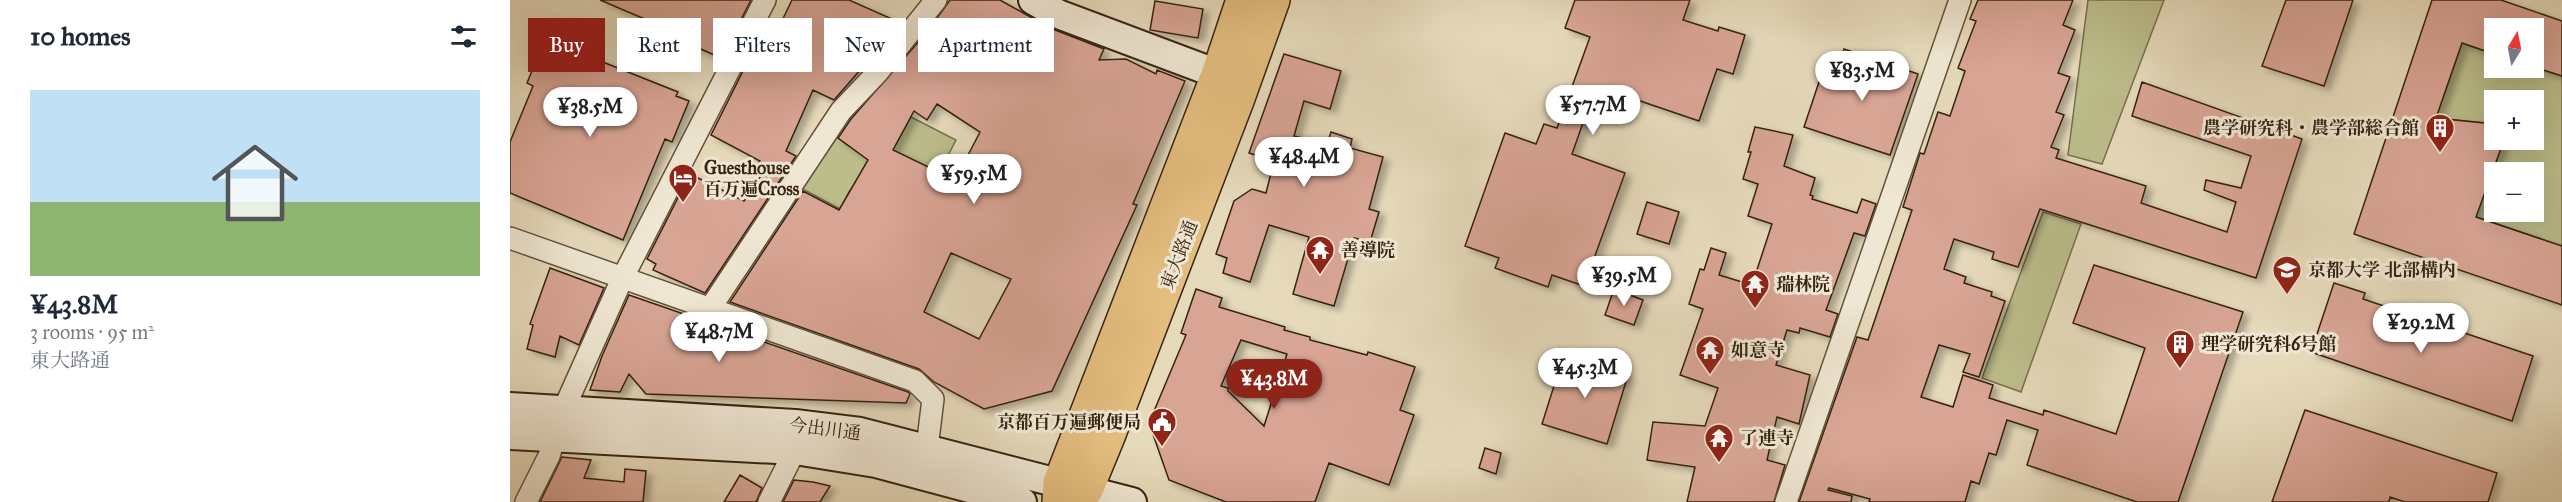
<!DOCTYPE html>
<html lang="en">
<head>
<meta charset="utf-8">
<style>
	body { margin:0; font-family:"IM FELL Great Primer","Noto Serif JP",serif; background:#f2f2f3; color:#1f2937; height:100vh; display:flex; flex-direction:column; font-size:22px; white-space:nowrap }
	* { box-sizing:border-box; margin:0 }
	p { font-size:20px; color:#747a83 }
	.icon { flex:none; width:33px; height:33px; fill:none; stroke:currentColor; stroke-width:2; stroke-linecap:round; stroke-linejoin:round }
	.map { position:relative; flex:1; overflow:hidden }
	.panel { display:flex; flex-direction:column; background:#fff; width:510px }
	.panel>* { flex:none }
	.guide { position:absolute; left:18px; top:18px; width:570px; height:54px; display:flex; gap:12px }
	.needle { width:39px; rotate:10deg }
	.fabs { position:absolute; left:1974px; top:18px; display:grid; gap:12px }
	.fabs a { display:grid; place-items:center; width:60px; height:60px; border-radius:0px; background:#fff; box-shadow:0 6px 24px #0002; font-size:30px }
	.price { position:absolute; translate:-50% -51px; padding:0 14px; border-radius:21px; background:#fff; color:#222; font-size:20px; line-height:39px; filter:drop-shadow(0 2px 3px #0008) }
	.price::after { content:''; position:absolute; left:50%; top:36px; width:18px; height:14px; margin-left:-9px; background:inherit; clip-path:polygon(0 0,100% 0,50% 100%) }
	.price.on { background:#8f2418; color:#fff }
	ul { padding:0; list-style:none }
	li { display:grid; align-content:center; gap:12px; height:318px; padding:0 30px }
	li+li { border-top:2px solid #e0e1e3 }
	li span { display:grid; place-items:center; height:186px; border-radius:0px; color:#555 }
	li>.icon { margin-inline-start:auto }
	span .icon { width:108px; height:108px; fill:#fffc; stroke-width:1 }
	li b { font-size:26px }
	h2 { display:flex; justify-content:space-between; align-items:center; height:72px; padding:0 30px; font-size:26px }
	.pill { padding:0 21px; border-radius:0px; background:#fff; box-shadow:0 6px 24px #0002; font-size:21px; line-height:54px }
	.pill.on { background:#8f2418; color:#fff }
	main { display:flex; flex:1; min-height:0 }
	.map>svg:first-child { display:block }
	.green { fill:#bcbd8b; stroke:#79704e; stroke-width:1.5; fill-rule:evenodd }
	.building { fill:#d8a494; stroke:#362411; stroke-width:1.5; fill-rule:evenodd; filter:url(#shadow) }
	.lines { fill:none; stroke-linecap:round; stroke-linejoin:round }
	.street-casing { stroke:#62523c; stroke-width:24 }
	.secondary-casing { stroke:#362411; stroke-width:32 }
	.primary-casing { stroke:#362411; stroke-width:36 }
	.street { stroke:#efe7d3; stroke-width:21 }
	.secondary { stroke:#efe7d3; stroke-width:28 }
	.primary { stroke:#e3bd7e; stroke-width:33 }
	.labels { text-anchor:middle; stroke-width:6; stroke-linejoin:round; paint-order:stroke }
	.poi-label { font-size:18px; font-weight:bold; fill:#362411; stroke:#efe7d3; text-anchor:start }
	.street-label { font-size:18px; fill:#362411; stroke:#efe7d3 }
</style>
</head>
<body>
<main>
<section class="panel">
<h2>10 homes<svg class="icon" aria-label="filters" viewBox="0 0 24 24"><path d="M4 7h16M4 17h16"/><circle cx="9" cy="7" r="2"/><circle cx="15" cy="17" r="2"/></svg></h2>
<ul>
<li><span style="background:linear-gradient(#bfe0f5 60%,#8fb573 0)"><svg class="icon" aria-label="home" viewBox="0 0 24 24"><path d="M3 11l9-7 9 7M6 9v11h12V9"/></svg></span><div><b>¥43.8M</b><p>3 rooms · 95 m²</p><p>東大路通</p></div></li>
</ul>
</section>
<div class="map">
<svg width="2052" height="502" viewBox="0 0 2052 502">
	<defs>
		<filter id="shadow"><feDropShadow dx="6" dy="4" stdDeviation="3" flood-color="#0004"/></filter>
	</defs>
	<rect width="100%" height="100%" fill="#e6dabb"/>
	<filter id="stains"><feTurbulence type="fractalNoise" baseFrequency=".00333" numOctaves="4"/><feColorMatrix values="0 0 0 0 .2 0 0 0 0 .09 0 0 0 0 .02 0 0 0 .5 -.17"/></filter>
	<radialGradient id="worn" r=".72"><stop offset=".6" stop-color="#630" stop-opacity="0"/><stop offset="1" stop-color="#630" stop-opacity=".3"/></radialGradient>
	<path class="green" d="M1578 0H1654L1592 164 1558 155Z
		M1952 43 1984 54V68L2024 67 2052 76V246L1899 194 1973 197 1994 140H2024V100H1984V124L1926 118ZM1984 172H2024V212H1984Z
		M401 117 446 140 429 173 340 190 330 209 289 187 323 134 338 145 356 123 388 140Z
		M1533 212 1571 224 1511 392 1472 378Z"/>
	<path class="building" d="M90 0H241L211 58 175 42 177 37Z
		M282 0H339L391 23 324 100 303 90 276 151 286 156 195 293 143 270 146 264 137 259 180 174 234 201 255 170 247 166 250 161 201 135 255 27 266 33Z
		M440 0H490L540 28 594 49 589 60 616 59 646 74 647 70 675 81 623 204 627 205 542 391 474 409 424 382 409 369 220 302 293 191 329 210 358 160 328 138 341 119 417 32ZM427 104 470 132 445 180 383 150 404 111 417 120ZM441 253 501 279 469 339 414 312Z
		M1065 0H1180L1173 20 1208 31 1209 27 1235 35 1223 74 1207 69 1189 121 1086 86 1062 154 1115 173 1074 286 1042 275 1038 287 985 268 989 258 955 246 995 133 1026 144 1034 124 1047 128 1080 37 1055 28Z
		M1468 0H1563L1553 25 1565 30 1548 73 1560 77 1546 112 1554 115 1541 147 1549 150 1546 158 1636 186 1631 203 1717 232 1726 202 1694 190 1696 180 1731 188 1741 156 1622 116 1632 82 1792 139 1746 278 1530 209 1508 267 1482 259 1484 252 1444 239 1434 269 1456 277 1454 283 1482 292 1481 296 1495 301 1469 377 1453 372 1460 354 1429 345 1411 397 1443 407 1453 375 1483 385 1479 398 1533 415 1534 410 1606 434 1635 348 1563 323 1584 265 1733 312 1668 502H1627L1517 465 1528 430 1497 420 1486 455 1479 453 1469 484 1461 481 1455 502H1359L1360 499 1319 488 1318 490 1342 496 1341 502H1289L1347 337 1358 340 1402 210 1393 207 1410 153 1414 154 1428 112 1440 116 1455 71 1448 68 1466 21 1460 19Z
		M1776 0H1843L1814 86 1752 66Z
		M1922 0H1991L2052 21V76L2024 67V28H1984V54L1952 43 1926 118 1984 124V140H1994L1966 217 2052 246V305L1844 234Z
		M645 1 693 9 688 38 640 30Z
		M35 39 168 92 166 96 179 101 162 142 155 139 113 240 0 193V142L23 86 17 83Z
		M1334 49 1408 74 1380 155 1294 127 1311 76 1324 80Z
		M774 54 831 71 820 109 794 101 784 136 817 144 821 132 842 139 840 148 873 157 859 209 869 212 860 242 844 238 824 306 783 294 799 237 759 225 740 282 713 273 717 258 706 254 724 201 742 189 756 193 764 161 739 153Z
		M1245 127 1283 135 1274 166 1305 178 1300 195 1303 196 1302 199 1347 213 1352 199 1366 204 1355 236 1344 233 1316 310 1328 314 1320 337 1290 328 1289 333 1277 330 1266 365 1300 375 1289 424 1267 417 1257 460 1275 465 1264 502H1177L1185 467 1137 460 1143 422 1195 426 1208 388 1170 375 1193 309 1179 304 1190 269 1194 270 1201 248 1216 253 1209 275 1242 285 1262 224 1238 216 1248 184 1233 179 1241 152H1238Z
		M1137 202 1169 212 1159 244 1127 234Z
		M40 268 94 288 69 345 50 336 45 357 17 349 23 325 20 324Z
		M1824 283 1855 293 1853 299 2023 356 2002 421 1801 352Z
		M686 289 712 298 709 307 775 327 774 330 800 337V340L857 355 858 352 905 367 890 410 904 415 879 485 819 463 805 502H716L659 480 639 423 676 335 671 333ZM731 340 777 354 754 426 718 391V388L711 386Z
		M1104 289 1133 300 1124 325 1095 315Z
		M119 295 398 392 400 394 396 403 136 394 119 374 110 392 80 390 92 356Z
		M1054 354 1118 375 1097 444 1032 424Z
		M1795 410 1987 473 1978 502H1895L1880 497 1879 502H1762Z
		M975 448 991 453 986 474 969 468Z
		M52 457 81 460 74 478 114 482 115 469 136 471 133 502H30Z
		M230 475 252 488 246 502H214Z
		M284 480 303 482 320 486 310 502H273Z"/>
	<g class="lines">
		<g class="street-casing">
			<path id="street" d="M0 238 405 381 423 399 417 448
				M201 307 331 111 368 72 426 0
				M16 502 39 456 53 411 112 279 255 0
				M259 502 285 450
				M1276 502 1450 0"/>
		</g>
		<g class="secondary-casing">
			<path id="secondary" d="M523 0 548 14 729 82
				M0 407 285 424 350 432 622 502
				M0 435 285 450 366 463 512 502"/>
		</g>
		<g class="primary-casing">
			<path id="primary" d="M549 502 550 483 708 75 733 0
				M561 502 576 490 597 439 728 98 763 0"/>
		</g>
		<use href="#street" class="street"/>
		<use href="#secondary" class="secondary"/>
		<use href="#primary" class="primary"/>
	</g>
	<defs>
		<g id="building-pin" transform="scale(1.5)"><path d="M0 17L-7.5 6A9.5 9.5 0 1 1 7.5 6Z" fill="#8f2418" stroke="#efe7d3"/><path d="M-4-6H4V6H1V3H-1V6H-4ZM-2.5-4.3h1.7v1.8h-1.7ZM.8-4.3h1.7v1.8H.8ZM-2.5-1h1.7V.8h-1.7ZM.8-1h1.7V.8H.8Z" fill="#fff"/></g>
		<g id="hotel-pin" transform="scale(1.5)"><path d="M0 17L-7.5 6A9.5 9.5 0 1 1 7.5 6Z" fill="#8f2418" stroke="#efe7d3"/><path d="M-6-4.5h1.5V1H6V5H4.5V3h-9V5H-6ZM-4 0a1.8 1.8 0 1 1 3.6 0ZM.5 0V-2.5h3Q6-2.5 6 0Z" fill="#fff"/></g>
		<g id="temple-pin" transform="scale(1.5)"><path d="M0 17L-7.5 6A9.5 9.5 0 1 1 7.5 6Z" fill="#8f2418" stroke="#efe7d3"/><path d="M0-6L5-2H3V0L6.5 2.5H4V6H1.5V3h-3V6H-4V2.5H-6.5L-3 0V-2H-5Z" fill="#fff"/></g>
		<g id="university-pin" transform="scale(1.5)"><path d="M0 17L-7.5 6A9.5 9.5 0 1 1 7.5 6Z" fill="#8f2418" stroke="#efe7d3"/><path d="M0-5L7-2L0 1L-7-2ZM-4 1L0 2.5L4 1V4Q0 6-4 4Z" fill="#fff"/></g>
		<g id="civic-pin" transform="scale(1.5)"><path d="M0 17L-7.5 6A9.5 9.5 0 1 1 7.5 6Z" fill="#8f2418" stroke="#efe7d3"/><path d="M-.6-6.5H3V-4.5H.6V-3L4-1V1h2V6H-6V1h2V-1L-.6-3ZM-1.2 2.5V6h2.4V2.5Z" fill="#fff"/></g>
	</defs>
	<g fill-rule="evenodd">
		<use href="#building-pin" x="1930" y="128"/>
		<use href="#hotel-pin" x="173" y="178"/>
		<use href="#temple-pin" x="810" y="250"/>
		<use href="#university-pin" x="1777" y="270"/>
		<use href="#temple-pin" x="1245" y="284"/>
		<use href="#building-pin" x="1670" y="344"/>
		<use href="#temple-pin" x="1200" y="350"/>
		<use href="#civic-pin" x="652" y="422"/>
		<use href="#temple-pin" x="1209" y="438"/>
	</g>
	<g class="labels">
		<g class="poi-label">
			<text x="1909" y="134" text-anchor="end">農学研究科・農学部総合館</text>
			<text x="194" y="174">Guesthouse<tspan x="194" dy="21">百万遍Cross</tspan></text>
			<text x="831" y="256">善導院</text>
			<text x="1798" y="276">京都大学 北部構内</text>
			<text x="1266" y="290">瑞林院</text>
			<text x="1691" y="350">理学研究科6号館</text>
			<text x="1221" y="356">如意寺</text>
			<text x="631" y="428" text-anchor="end">京都百万遍郵便局</text>
			<text x="1230" y="444">了連寺</text>
		</g>
		<g class="street-label">
			<text transform="translate(669 255) rotate(-69)" y="6">東大路通</text>
			<text transform="translate(315 429) rotate(7)" y="6">今出川通</text>
		</g>
	</g>
	<rect width="100%" height="100%" filter="url(#stains)"/>
	<rect width="100%" height="100%" fill="url(#worn)"/>
</svg>
<div class="fabs">
<a><svg class="needle" viewBox="-14 -14 28 28"><path d="M0-13l5 13h-10z" fill="#e53935"/><path d="M0 13l5-13h-10z" fill="#747a83"/></svg></a>
<a>+</a>
<a>−</a>
</div>
<b class="price" style="left:1352px;top:102px">¥83.5M</b>
<b class="price" style="left:1083px;top:136px">¥57.7M</b>
<b class="price" style="left:80px;top:138px">¥38.5M</b>
<b class="price" style="left:794px;top:188px">¥48.4M</b>
<b class="price" style="left:464px;top:205px">¥59.5M</b>
<b class="price" style="left:1114px;top:307px">¥39.5M</b>
<b class="price" style="left:1911px;top:354px">¥29.2M</b>
<b class="price" style="left:209px;top:363px">¥48.7M</b>
<b class="price" style="left:1075px;top:399px">¥45.3M</b>
<b class="price on" style="left:764px;top:410px">¥43.8M</b>
<div class="guide">
<a class="pill on">Buy</a>
<a class="pill">Rent</a>
<a class="pill">Filters</a>
<a class="pill">New</a>
<a class="pill">Apartment</a>
</div>
</div>
</main>
</body>
</html>
